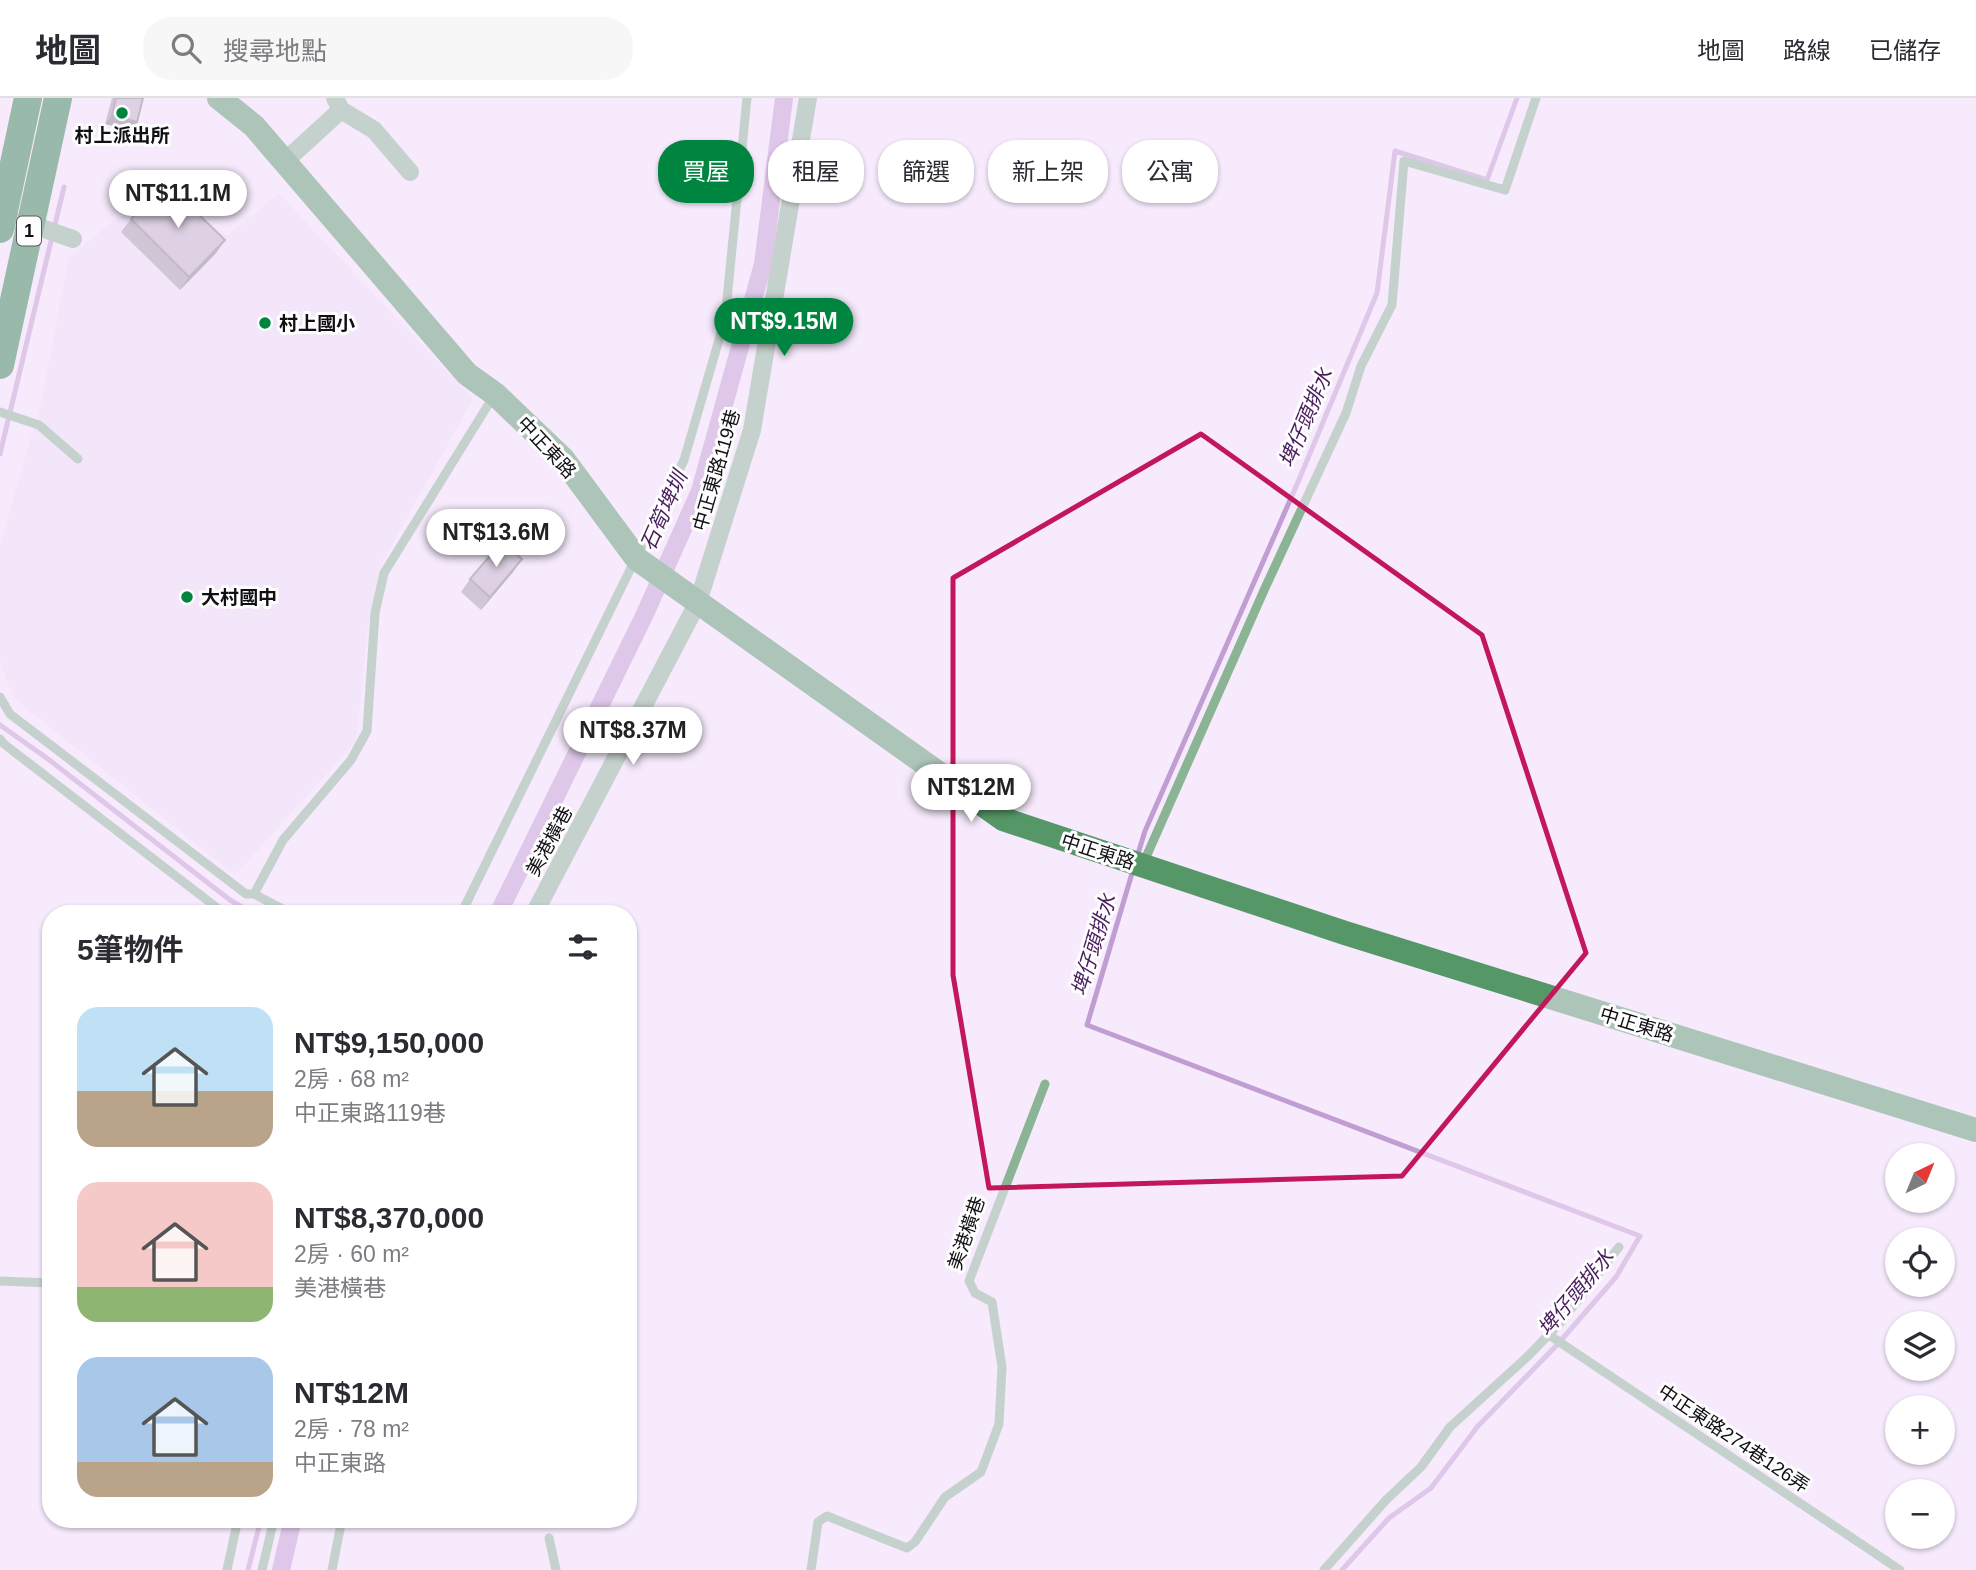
<!DOCTYPE html>
<html lang="zh-TW">
<head>
<meta charset="utf-8">
<style>
	body { margin:0; font-family:Arial,"Noto Sans TC",sans-serif; background:#f7f7f7; color:#2b2b33; height:100vh; display:flex; flex-direction:column; font-size:26px; white-space:nowrap }
	* { box-sizing:border-box; margin:0 }
	p { font-size:23px; color:#7c7c81 }
	.icon { flex:none; width:38px; height:38px; fill:none; stroke:currentColor; stroke-width:2; stroke-linecap:round; stroke-linejoin:round }
	.map { position:relative; flex:1; overflow:hidden }
	.side { position:absolute; left:42px; top:807px; width:595px; height:623px; display:flex; flex-direction:column; background:#fff; border-radius:28px; box-shadow:0 2px 5px #0004 }
	.side>* { flex:none }
	.top-card { position:absolute; left:658px; top:42px; width:665px; height:63px; display:flex; gap:14px }
	.needle { width:46px; rotate:43deg }
	.controls { position:absolute; left:1885px; top:1045px; display:grid; gap:14px }
	.controls a { display:grid; place-items:center; width:70px; height:70px; border-radius:50%; background:#fff; box-shadow:0 2px 5px #0004; font-size:35px }
	.price { position:absolute; translate:-50% -60px; padding:0 16px; border-radius:24px; background:#fff; color:#222; font-size:23px; line-height:46px; filter:drop-shadow(0 2px 4px #0008) }
	.price::after { content:''; position:absolute; left:50%; top:42px; width:21px; height:16px; margin-left:-10px; background:inherit; clip-path:polygon(0 0,100% 0,50% 100%) }
	.price.on { background:#008540; color:#fff }
	ul { padding:0; list-style:none }
	li { display:flex; align-items:center; gap:21px; height:175px; padding:0 35px }
	li span { display:grid; place-items:center; flex:none; width:196px; height:140px; border-radius:21px; color:#555 }
	li>.icon { margin-inline-start:auto }
	span .icon { width:84px; height:84px; fill:#fffc; stroke-width:1 }
	li b { font-size:30px }
	h2 { display:flex; justify-content:space-between; align-items:center; height:84px; padding:0 35px; font-size:30px }
	.chip { padding:0 24px; border-radius:28px; background:#fff; box-shadow:0 2px 5px #0004; font-size:24px; line-height:63px }
	.chip.on { background:#008540; color:#fff }
	header { display:flex; align-items:center; gap:42px; box-sizing:border-box; height:98px; padding:0 35px; background:#fff; border-bottom:2px solid #e1e1e2 }
	header strong { font-size:33px }
	nav { display:flex; gap:38px; margin-inline-start:auto; font-size:24px }
	.search { width:490px; height:63px; background:#f7f7f7; display:flex; align-items:center; gap:18px; box-sizing:border-box; padding:0 24px; border-radius:28px; color:#7c7c81; font-size:26px }
	.map>svg:first-child { display:block }
	.built { fill:#efdff8 }
	.lines { fill:none; stroke-linecap:round; stroke-linejoin:round }
	.stream { stroke:#c09ed3; stroke-width:5 }
	.canal { stroke:#c09ed3; stroke-width:18 }
	.lane { stroke:#8bb494; stroke-width:9 }
	.street { stroke:#8bb494; stroke-width:18 }
	.secondary { stroke:#569767; stroke-width:24 }
	.primary { stroke:#288147; stroke-width:28 }
	.wall { fill:#a49ba9 }
	.shaded-wall { fill:#867e8a }
	.building { fill:#bfb4c5; stroke:#867e8a; stroke-width:2 }
	.marked { fill:none; stroke:#c2185b; stroke-width:5; stroke-linejoin:round }
	.poi-dot { fill:#008540; stroke:#fdfdfd; stroke-width:2.5 }
	.labels { text-anchor:middle; stroke-width:6; stroke-linejoin:round; paint-order:stroke }
	.shield { fill:#fdfdfd; stroke:#58565a; stroke-width:2 }
	.shield-label { font-size:18px; font-weight:bold; fill:#110e14 }
	.poi-label { font-size:19px; font-weight:bold; fill:#110e14; stroke:#fdfdfd; text-anchor:start }
	.street-label { font-size:19px; fill:#110e14; stroke:#fdfdfd }
	.water-label { font-size:21px; font-style:italic; fill:#491d5d; stroke:#fdfdfd }
</style>
</head>
<body>
<header>
<strong>地圖</strong>
<div class="search"><svg class="icon" aria-label="search" viewBox="0 0 24 24"><circle cx="10" cy="10" r="6"/><path d="M15 15l6 6"/></svg>搜尋地點</div>
<nav><a>地圖</a><a>路線</a><a>已儲存</a></nav>
</header>
<div class="map">
<svg width="1976" height="1472" viewBox="0 0 1976 1472">
	<rect width="100%" height="100%" fill="#f6eafc"/>
	<path class="built" d="M159 87 227 138 279 96 473 301 382 464 367 534 356 643 235 777 14 600 0 564V447L42 302 69 159Z"/>
	<g class="lines">
		<path class="stream" d="M0 356 64 89
			M0 627 48 661 230 802 254 816
			M1137 759 1145 733 1298 384 1377 195 1395 53 1487 82 1517 0
			M1133 772 1087 927 1640 1138 1616 1179 1556 1248 1478 1328 1431 1390 1389 1420 1342 1472
			M248 1472 261 1421"/>
		<path class="canal" d="M498 816 644 518 700 393 763 166 784 0
			M281 1472 293 1421"/>
		<path class="lane" d="M0 314 39 327 78 361
			M0 599 10 616 246 796H254L292 816
			M0 641 4 646 225 816
			M1143 766 1265 490 1346 315 1361 268 1392 207 1404 63 1505 92 1536 0
			M254 796 283 742 351 662 367 633 375 515 384 475 493 299
			M461 816 684 362 725 221 747 0
			M0 1183 51 1185
			M1549 1237 1900 1472
			M549 1440 556 1472
			M227 1472 238 1421
			M262 1472 274 1421
			M332 1472 342 1421
			M811 1472 818 1424 827 1418 907 1450 915 1444 945 1399 981 1374 999 1326 1002 1269 992 1204 975 1195 969 1183 1045 986
			M1324 1472 1386 1402 1421 1369 1450 1329 1527 1259 1561 1224 1619 1149"/>
		<path class="street" d="M341 12 374 32 410 74
			M284 64 341 12 335 0
			M3 121 30 126 73 141
			M534 816 698 504 752 332 808 0"/>
		<path class="secondary" d="M219 0 254 28 467 276 495 296 563 361 637 461 1003 721 1345 835 1976 1032"/>
		<path class="primary" d="M0 131 28 0
			M0 267 58 0"/>
	</g>
	<path class="wall" d="M112 0H143L137 24 131 32 105 26Z
		M131 121 216 155 180 192 121 134Z
		M513 474 481 512 461 494 470 481Z"/>
	<path class="shaded-wall" d="M112 17 137 24 131 32 105 26Z
		M225 142 216 155 180 192 189 179Z
		M522 461 513 474 481 512 490 499Z"/>
	<path class="building" d="M116 0H143L137 24 112 17Z
		M166 85 225 142 189 179 131 121Z
		M502 444 522 461 490 499 470 481Z"/>
	<path d="M0 0H1976V1472H0ZM1201 336 1482 537 1586 855 1402 1078 989 1090 953 877V480Z" fill="#f6eafc" fill-opacity=".55" fill-rule="evenodd"/>
	<path class="marked" d="M1201 336 1482 537 1586 855 1402 1078 989 1090 953 877V480Z"/>
	<g class="poi-dot">
		<circle cx="122" cy="15" r="7"/>
		<circle cx="265" cy="225" r="7"/>
		<circle cx="187" cy="499" r="7"/>
	</g>
	<g class="labels">
		<rect class="shield" x="17" y="118.5" width="24" height="29" rx="5"/>
		<g class="shield-label">
			<text x="29" y="139">1</text>
		</g>
		<g class="poi-label">
			<text x="122" y="44" text-anchor="middle">村上派出所</text>
			<text x="279" y="232">村上國小</text>
			<text x="201" y="506">大村國中</text>
		</g>
		<g class="street-label">
			<text transform="translate(547 349) rotate(47)" y="7">中正東路</text>
			<text transform="translate(716 372) rotate(-74)" y="7">中正東路119巷</text>
			<text transform="translate(549 743) rotate(-62)" y="7">美港橫巷</text>
			<text transform="translate(1098 753) rotate(18)" y="7">中正東路</text>
			<text transform="translate(1637 926) rotate(17)" y="7">中正東路</text>
			<text transform="translate(966 1135) rotate(-71)" y="7">美港橫巷</text>
			<text transform="translate(1734 1340) rotate(34)" y="7">中正東路274巷126弄</text>
		</g>
		<g class="water-label">
			<text transform="translate(1306 320) rotate(-67)" y="7">埤仔頭排水</text>
			<text transform="translate(664 413) rotate(-66)" y="7">石筍埤圳</text>
			<text transform="translate(1094 847) rotate(-73)" y="7">埤仔頭排水</text>
			<text transform="translate(1576 1195) rotate(-50)" y="7">埤仔頭排水</text>
		</g>
	</g>
</svg>
<div class="controls">
<a><svg class="needle" viewBox="-14 -14 28 28"><path d="M0-13l5 13h-10z" fill="#e53935"/><path d="M0 13l5-13h-10z" fill="#7c7c81"/></svg></a>
<a><svg class="icon" aria-label="locate" viewBox="0 0 24 24"><circle cx="12" cy="12" r="6"/><path d="M12 2v4M12 18v4M2 12h4M18 12h4"/></svg></a>
<a><svg class="icon" aria-label="layers" viewBox="0 0 24 24"><path d="M12 4l9 5-9 5-9-5zM3 14l9 5 9-5"/></svg></a>
<a>+</a>
<a>−</a>
</div>
<b class="price" style="left:178px;top:132px">NT$11.1M</b>
<b class="price on" style="left:784px;top:260px">NT$9.15M</b>
<b class="price" style="left:496px;top:471px">NT$13.6M</b>
<b class="price" style="left:633px;top:669px">NT$8.37M</b>
<b class="price" style="left:971px;top:726px">NT$12M</b>
<div class="top-card">
<a class="chip on">買屋</a>
<a class="chip">租屋</a>
<a class="chip">篩選</a>
<a class="chip">新上架</a>
<a class="chip">公寓</a>
</div>
<section class="side">
<h2>5筆物件<svg class="icon" aria-label="filters" viewBox="0 0 24 24"><path d="M4 7h16M4 17h16"/><circle cx="9" cy="7" r="2"/><circle cx="15" cy="17" r="2"/></svg></h2>
<ul>
<li><span style="background:linear-gradient(#bfe0f5 60%,#b9a48a 0)"><svg class="icon" aria-label="home" viewBox="0 0 24 24"><path d="M3 11l9-7 9 7M6 9v11h12V9"/></svg></span><div><b>NT$9,150,000</b><p>2房 · 68 m²</p><p>中正東路119巷</p></div></li>
<li><span style="background:linear-gradient(#f6c9c9 75%,#8fb573 0)"><svg class="icon" aria-label="home" viewBox="0 0 24 24"><path d="M3 11l9-7 9 7M6 9v11h12V9"/></svg></span><div><b>NT$8,370,000</b><p>2房 · 60 m²</p><p>美港橫巷</p></div></li>
<li><span style="background:linear-gradient(#a9c7e8 75%,#b9a48a 0)"><svg class="icon" aria-label="home" viewBox="0 0 24 24"><path d="M3 11l9-7 9 7M6 9v11h12V9"/></svg></span><div><b>NT$12M</b><p>2房 · 78 m²</p><p>中正東路</p></div></li>
</ul>
</section>
</div>
</body>
</html>
